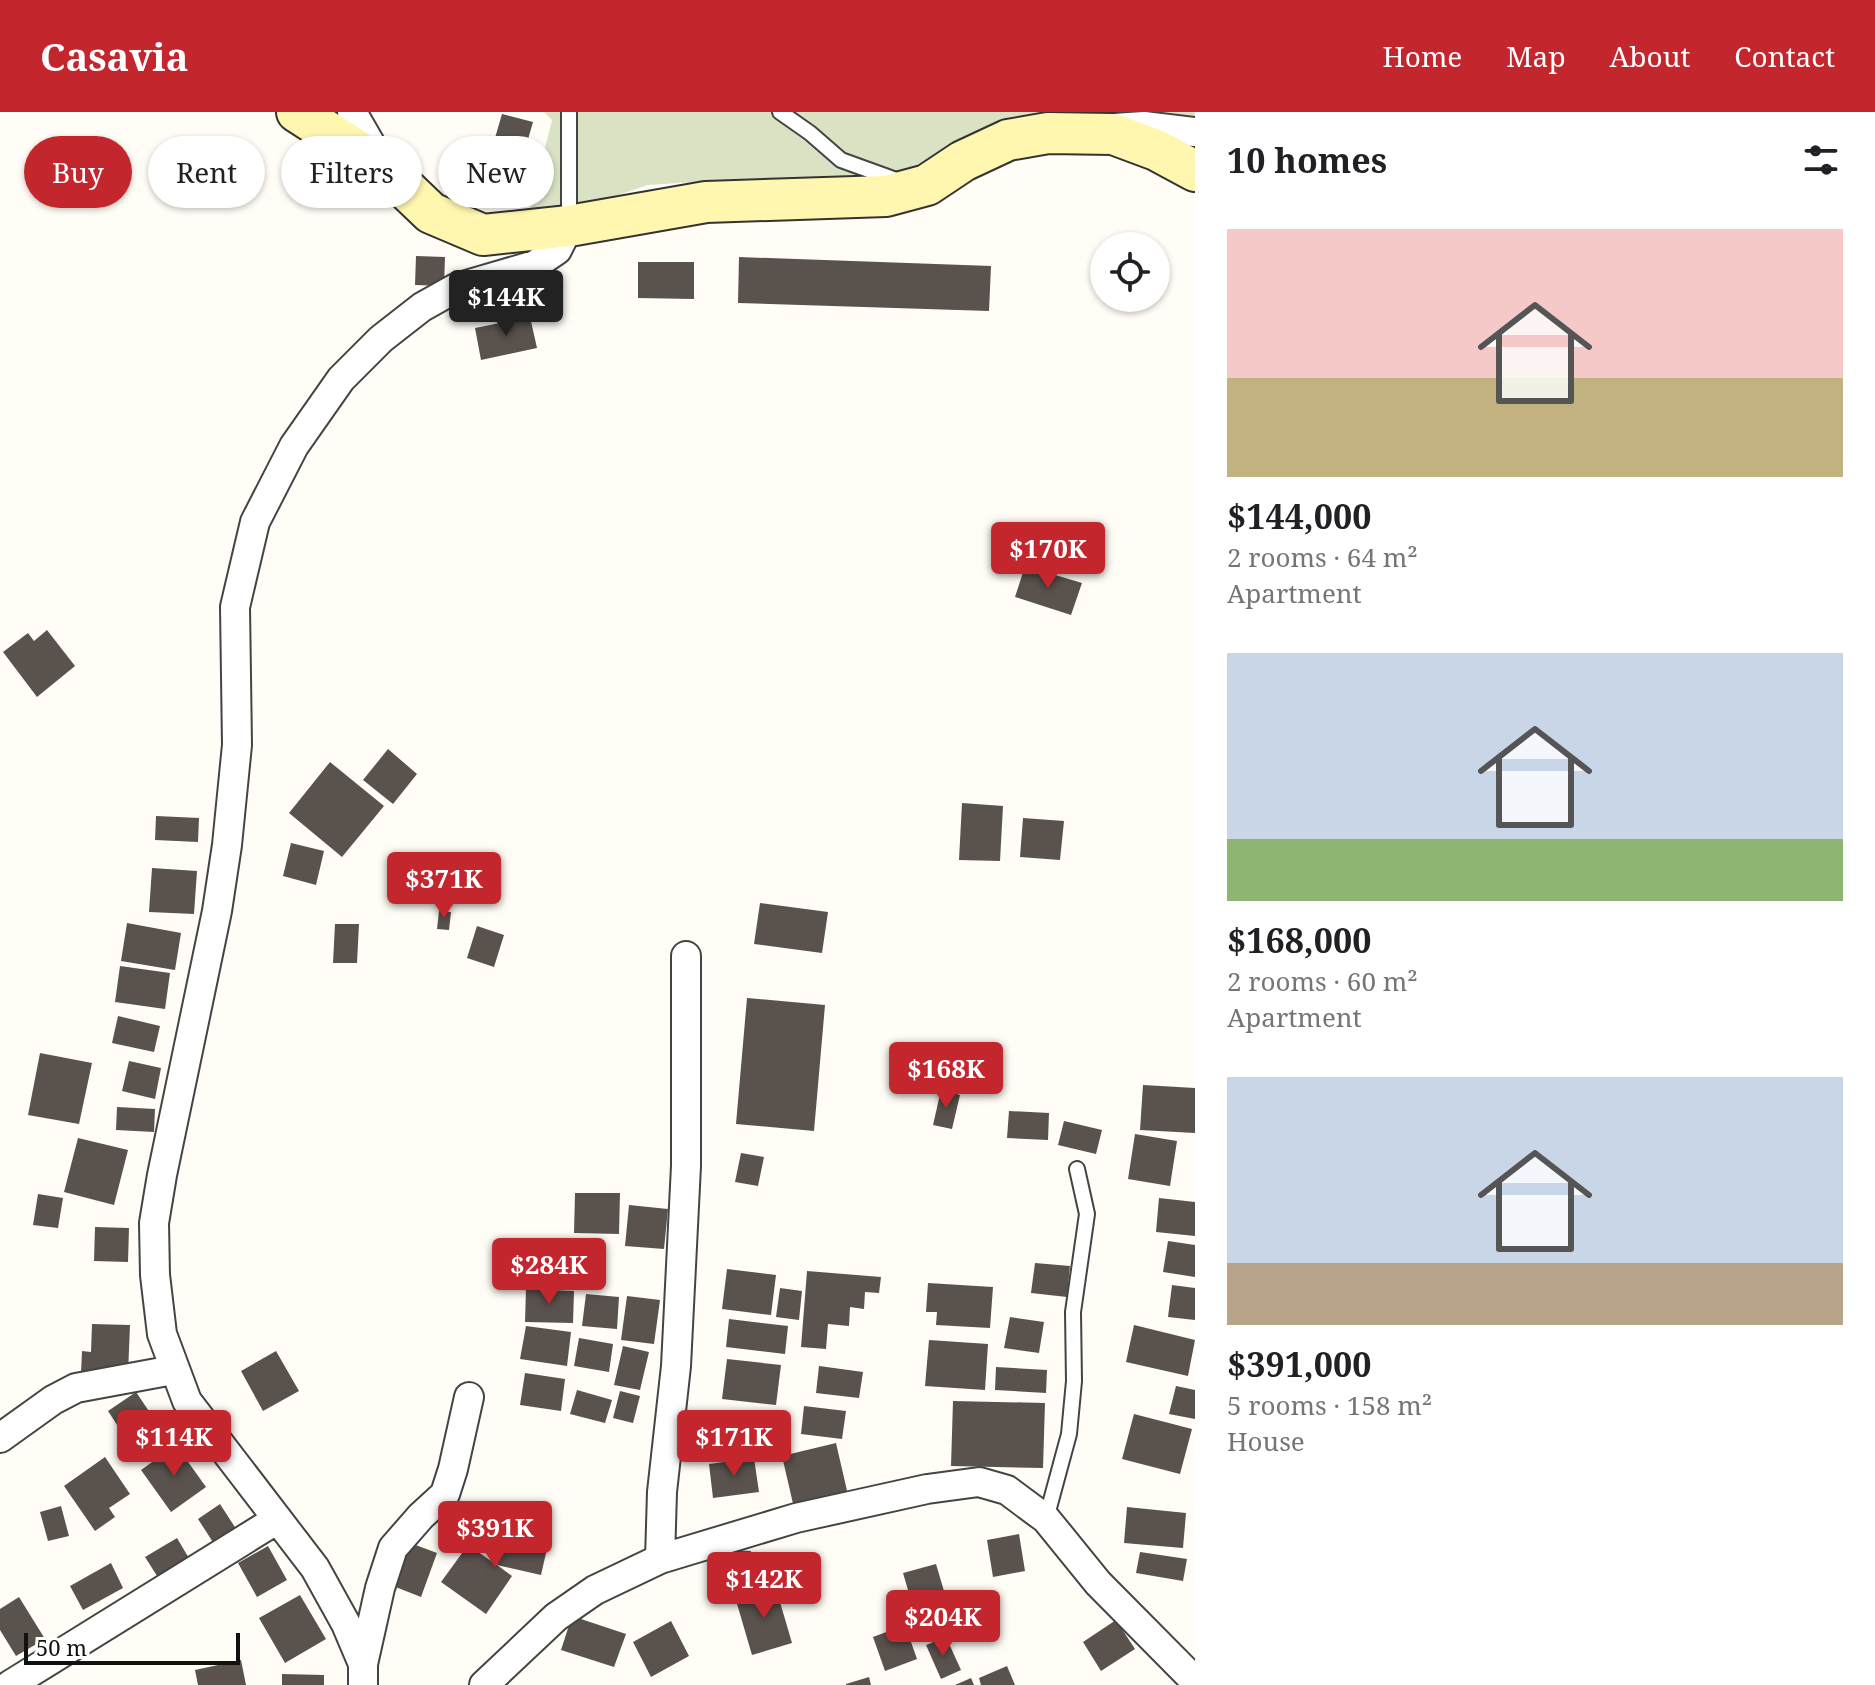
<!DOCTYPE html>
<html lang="en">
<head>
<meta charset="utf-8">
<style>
	body { margin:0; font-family:"Noto Serif",serif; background:#f6f6f6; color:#202124; height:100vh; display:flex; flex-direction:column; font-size:30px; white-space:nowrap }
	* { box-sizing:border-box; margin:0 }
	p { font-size:26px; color:#757577 }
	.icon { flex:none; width:44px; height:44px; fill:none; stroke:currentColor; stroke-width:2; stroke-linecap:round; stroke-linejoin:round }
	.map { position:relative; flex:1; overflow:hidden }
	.details { display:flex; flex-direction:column; background:#fff; width:680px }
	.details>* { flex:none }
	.banner { position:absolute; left:24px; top:24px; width:760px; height:72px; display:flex; gap:16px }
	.fabs { position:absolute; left:1090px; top:120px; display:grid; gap:16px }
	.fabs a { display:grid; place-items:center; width:80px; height:80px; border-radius:50%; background:#fff; box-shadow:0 2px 6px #0004; font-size:40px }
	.scale { position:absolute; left:24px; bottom:20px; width:216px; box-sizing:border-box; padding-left:8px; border:4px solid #111; border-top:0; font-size:22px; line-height:28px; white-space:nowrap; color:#111; -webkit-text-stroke:6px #fff; paint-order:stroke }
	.price { position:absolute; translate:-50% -68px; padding:0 18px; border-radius:8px; background:#c4262e; color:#fff; font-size:26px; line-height:52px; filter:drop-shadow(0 2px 4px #0008) }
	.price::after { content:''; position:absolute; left:50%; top:48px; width:24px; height:18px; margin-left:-12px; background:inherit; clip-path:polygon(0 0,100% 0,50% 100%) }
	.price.selected { background:#222; color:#fff }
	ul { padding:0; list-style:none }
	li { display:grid; align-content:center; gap:16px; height:424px; padding:0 32px }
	li span { display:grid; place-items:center; height:248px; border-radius:0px; color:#555 }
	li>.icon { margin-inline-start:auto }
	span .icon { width:144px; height:144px; fill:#fffc; stroke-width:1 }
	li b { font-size:34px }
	h2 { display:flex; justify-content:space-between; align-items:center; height:96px; padding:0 32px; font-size:34px }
	.chip { padding:0 28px; border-radius:36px; background:#fff; box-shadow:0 2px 6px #0004; font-size:28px; line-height:72px }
	.chip.selected { background:#c4262e; color:#fff }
	header { display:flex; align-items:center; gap:48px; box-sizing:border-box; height:112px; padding:0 40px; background:#c4262e; color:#fff }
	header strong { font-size:38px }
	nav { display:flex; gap:44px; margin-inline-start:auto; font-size:28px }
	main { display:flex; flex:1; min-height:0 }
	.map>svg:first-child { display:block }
	.cemetery { fill:#d9e3c4 }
	.building { fill:#5a524d }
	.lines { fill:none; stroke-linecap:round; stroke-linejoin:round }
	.lane-casing { stroke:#444; stroke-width:18 }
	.street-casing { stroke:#444; stroke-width:32 }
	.secondary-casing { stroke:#333; stroke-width:44 }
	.lane { stroke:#fff; stroke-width:14 }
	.street { stroke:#fff; stroke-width:28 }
	.secondary { stroke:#fff6b0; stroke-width:40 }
</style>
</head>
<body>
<header>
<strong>Casavia</strong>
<nav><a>Home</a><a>Map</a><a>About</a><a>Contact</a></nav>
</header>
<main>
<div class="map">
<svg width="1195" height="1573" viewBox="0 0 1195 1573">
	<rect width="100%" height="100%" fill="#fffdf5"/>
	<path class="cemetery" d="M544 0H1045L1006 11 881 76 693 70 648 73 597 90 527 108 552 8Z
		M1067 0H1195V8L1077 1Z"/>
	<path class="building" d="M502 2 533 10 512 83 481 74Z
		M416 144 445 145 444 174 415 173Z
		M739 145 991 154 989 199 738 191Z
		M638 150H694V187L638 186Z
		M530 205 537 236 481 248 475 216Z
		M1025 454 1082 471 1071 503 1015 485Z
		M47 518 75 554 37 585 3 540 28 521 34 529Z
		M388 637 417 662 393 692 363 668Z
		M330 650 384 694 342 745 289 701Z
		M962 691 1003 694 1000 749 959 748Z
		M156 704 199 706 198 730 155 728Z
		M1023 706 1064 709 1060 748 1020 745Z
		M291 731 324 739 316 773 283 764Z
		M152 756 197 759 194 802 149 800Z
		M760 791 828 800 822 841 754 832Z
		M439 799 451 800 449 818 437 817Z
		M127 811 181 821 175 858 121 849Z
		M335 812H359L357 851H333Z
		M477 814 504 823 494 855 467 846Z
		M120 854 170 861 165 897 115 890Z
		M747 886 825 893 814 1019 736 1012Z
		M118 904 160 914 154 940 112 931Z
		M40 941 92 951 79 1012 28 1003Z
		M129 949 161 956 155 987 122 979Z
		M1143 973 1195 976V1021L1140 1018Z
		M941 978 960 983 952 1017 933 1013Z
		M117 995 155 997 154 1020 116 1018Z
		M1009 999 1049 1001 1048 1028 1007 1026Z
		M1064 1009 1102 1018 1096 1042 1058 1033Z
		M1135 1022 1177 1029 1170 1074 1128 1067Z
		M78 1026 128 1038 114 1093 64 1080Z
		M741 1041 764 1045 758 1074 735 1070Z
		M575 1081H620L619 1122 574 1121Z
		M38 1082 63 1086 58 1116 33 1113Z
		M1159 1086 1195 1090V1124L1156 1120Z
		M629 1093 668 1097 664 1137 625 1134Z
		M95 1115 129 1116 128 1150 94 1149Z
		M1168 1129 1195 1133V1165L1163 1160Z
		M543 1133 583 1135 581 1167 542 1165Z
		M1035 1151 1070 1154 1067 1185 1031 1181Z
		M727 1157 776 1163 771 1203 722 1197Z
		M807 1159 881 1165 879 1181 865 1180 864 1197 850 1195 849 1214 828 1212 826 1237 801 1235Z
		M928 1171 993 1175 990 1216 936 1213 937 1200H926Z
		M1172 1173 1195 1176V1208L1168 1205Z
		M780 1176 802 1179 799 1208 776 1205Z
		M526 1177 574 1179 573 1211 525 1210Z
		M586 1182 619 1185 617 1217 582 1214Z
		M627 1184 660 1188 654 1232 621 1228Z
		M1010 1205 1044 1210 1039 1241 1004 1236Z
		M729 1207 788 1214 785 1242 726 1235Z
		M92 1212 130 1213 128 1262 81 1261 82 1239 91 1240Z
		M1134 1213 1195 1228 1188 1264 1126 1250Z
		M526 1214 571 1220 567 1254 520 1247Z
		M579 1226 613 1232 609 1260 574 1254Z
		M929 1228 988 1232 985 1278 925 1274Z
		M623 1234 649 1240 640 1278 614 1273Z
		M276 1239 299 1279 263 1299 241 1259Z
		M727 1247 781 1253 776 1293 722 1287Z
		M819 1254 863 1260 859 1286 816 1281Z
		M996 1255 1047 1258 1046 1281 995 1278Z
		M525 1261 565 1267 561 1299 520 1293Z
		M1176 1274 1195 1278V1307L1169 1302Z
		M577 1278 612 1288 605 1311 570 1302Z
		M620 1279 640 1284 633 1311 613 1306Z
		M136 1280 163 1320 134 1339 108 1299Z
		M953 1289 1045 1291 1043 1356 951 1354Z
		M804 1294 846 1299 842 1327 801 1322Z
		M726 1298 770 1306 763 1340 719 1332Z
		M1134 1302 1192 1317 1180 1362 1122 1347Z
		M836 1331 848 1383 794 1396 782 1344Z
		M176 1333 206 1375 171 1400 141 1358Z
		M105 1345 130 1382 109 1396 115 1405 95 1419 64 1374Z
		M754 1346 759 1380 713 1386 709 1352Z
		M220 1392 240 1423 218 1438 198 1407Z
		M61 1394 69 1424 48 1429 40 1400Z
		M1127 1395 1186 1401 1183 1436 1124 1431Z
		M505 1418 549 1428 541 1463 497 1453 512 1464 486 1502 441 1470 468 1433 497 1453Z
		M1019 1422 1025 1459 993 1465 987 1428Z
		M177 1426 190 1448 159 1467 145 1445Z
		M405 1429 437 1441 421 1485 388 1472Z
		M268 1434 287 1468 257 1485 238 1451Z
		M711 1437 751 1439 749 1469 708 1467Z
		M1140 1440 1187 1447 1183 1469 1136 1461Z
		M111 1451 123 1476 83 1498 70 1474Z
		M936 1452 955 1516 922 1526 903 1461Z
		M775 1473 792 1531 752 1543 735 1485Z
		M300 1483 326 1527 285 1551 259 1506Z
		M19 1485 45 1527 16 1544 0 1518V1497Z
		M572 1504 626 1522 614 1555 561 1538Z
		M1116 1508 1135 1537 1101 1559 1083 1530Z
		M671 1509 689 1544 651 1565 633 1530Z
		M905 1513 917 1547 885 1559 873 1525Z
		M946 1525 961 1558 941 1567 926 1533Z
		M241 1548 246 1573H198L195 1558Z
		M1007 1554 1015 1573H981L979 1566Z
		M282 1562 324 1563V1573H282Z
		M869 1565 871 1573H846V1572Z
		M971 1566 974 1573H955Z"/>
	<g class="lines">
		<g class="lane-casing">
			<path id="lane" d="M780 0 810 21 841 48 899 69
				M569 112V0
				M1046 1407 1069 1322 1074 1269 1073 1200 1087 1102 1077 1057"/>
		</g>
		<g class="street-casing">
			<path id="street" d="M352 0 382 52
				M1114 16 1144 14 1195 20
				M0 1326 53 1288 76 1276 173 1258
				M660 1447 662 1380 676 1254 686 1054V844
				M363 1552 380 1476 393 1436 421 1404 445 1382 453 1357 469 1285
				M10 1573 276 1408
				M363 1573V1552L346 1512 315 1456 187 1289 162 1222 155 1163 154 1111 162 1063 217 799 227 733 237 633 235 495 255 410 294 334 341 267 381 227 422 195 456 176 535 153 557 138 569 114
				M484 1573 556 1505 595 1478 660 1447 796 1406 927 1377 979 1370 1007 1378 1046 1407 1098 1471 1195 1569"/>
		</g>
		<g class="secondary-casing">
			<path id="secondary" d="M297 0 384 56 431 101 483 123 569 114 706 90 886 84 927 73 963 49 1008 28 1048 21 1113 22 1156 38 1195 59"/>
		</g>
		<use href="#lane" class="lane"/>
		<use href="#street" class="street"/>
		<use href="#secondary" class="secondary"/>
	</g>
</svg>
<div class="fabs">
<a><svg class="icon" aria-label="locate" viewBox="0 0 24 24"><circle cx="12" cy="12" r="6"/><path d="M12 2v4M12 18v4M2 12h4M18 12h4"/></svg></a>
</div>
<div class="scale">50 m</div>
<b class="price selected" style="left:506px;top:226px">$144K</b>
<b class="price" style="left:1048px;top:478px">$170K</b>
<b class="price" style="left:444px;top:808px">$371K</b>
<b class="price" style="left:946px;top:998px">$168K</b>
<b class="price" style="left:549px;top:1194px">$284K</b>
<b class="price" style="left:174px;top:1366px">$114K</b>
<b class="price" style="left:734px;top:1366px">$171K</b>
<b class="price" style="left:495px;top:1457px">$391K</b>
<b class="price" style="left:764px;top:1508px">$142K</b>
<b class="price" style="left:943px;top:1546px">$204K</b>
<div class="banner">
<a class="chip selected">Buy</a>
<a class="chip">Rent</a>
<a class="chip">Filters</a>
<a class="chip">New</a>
</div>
</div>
<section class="details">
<h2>10 homes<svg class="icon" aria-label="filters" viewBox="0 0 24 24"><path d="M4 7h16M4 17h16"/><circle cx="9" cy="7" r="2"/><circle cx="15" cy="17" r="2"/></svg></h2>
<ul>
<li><span style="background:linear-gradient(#f6c9c9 60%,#c2b280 0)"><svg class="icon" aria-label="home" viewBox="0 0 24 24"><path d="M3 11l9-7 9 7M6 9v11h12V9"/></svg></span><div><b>$144,000</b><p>2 rooms · 64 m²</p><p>Apartment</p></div></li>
<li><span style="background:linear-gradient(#c9d6e8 75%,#8fb573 0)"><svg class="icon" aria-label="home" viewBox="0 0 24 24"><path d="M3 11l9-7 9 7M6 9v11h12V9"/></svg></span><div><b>$168,000</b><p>2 rooms · 60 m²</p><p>Apartment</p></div></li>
<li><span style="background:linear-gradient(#c9d6e8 75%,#b9a48a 0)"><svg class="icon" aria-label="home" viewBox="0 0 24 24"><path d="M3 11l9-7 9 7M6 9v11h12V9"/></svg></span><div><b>$391,000</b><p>5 rooms · 158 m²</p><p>House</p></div></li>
</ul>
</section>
</main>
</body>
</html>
